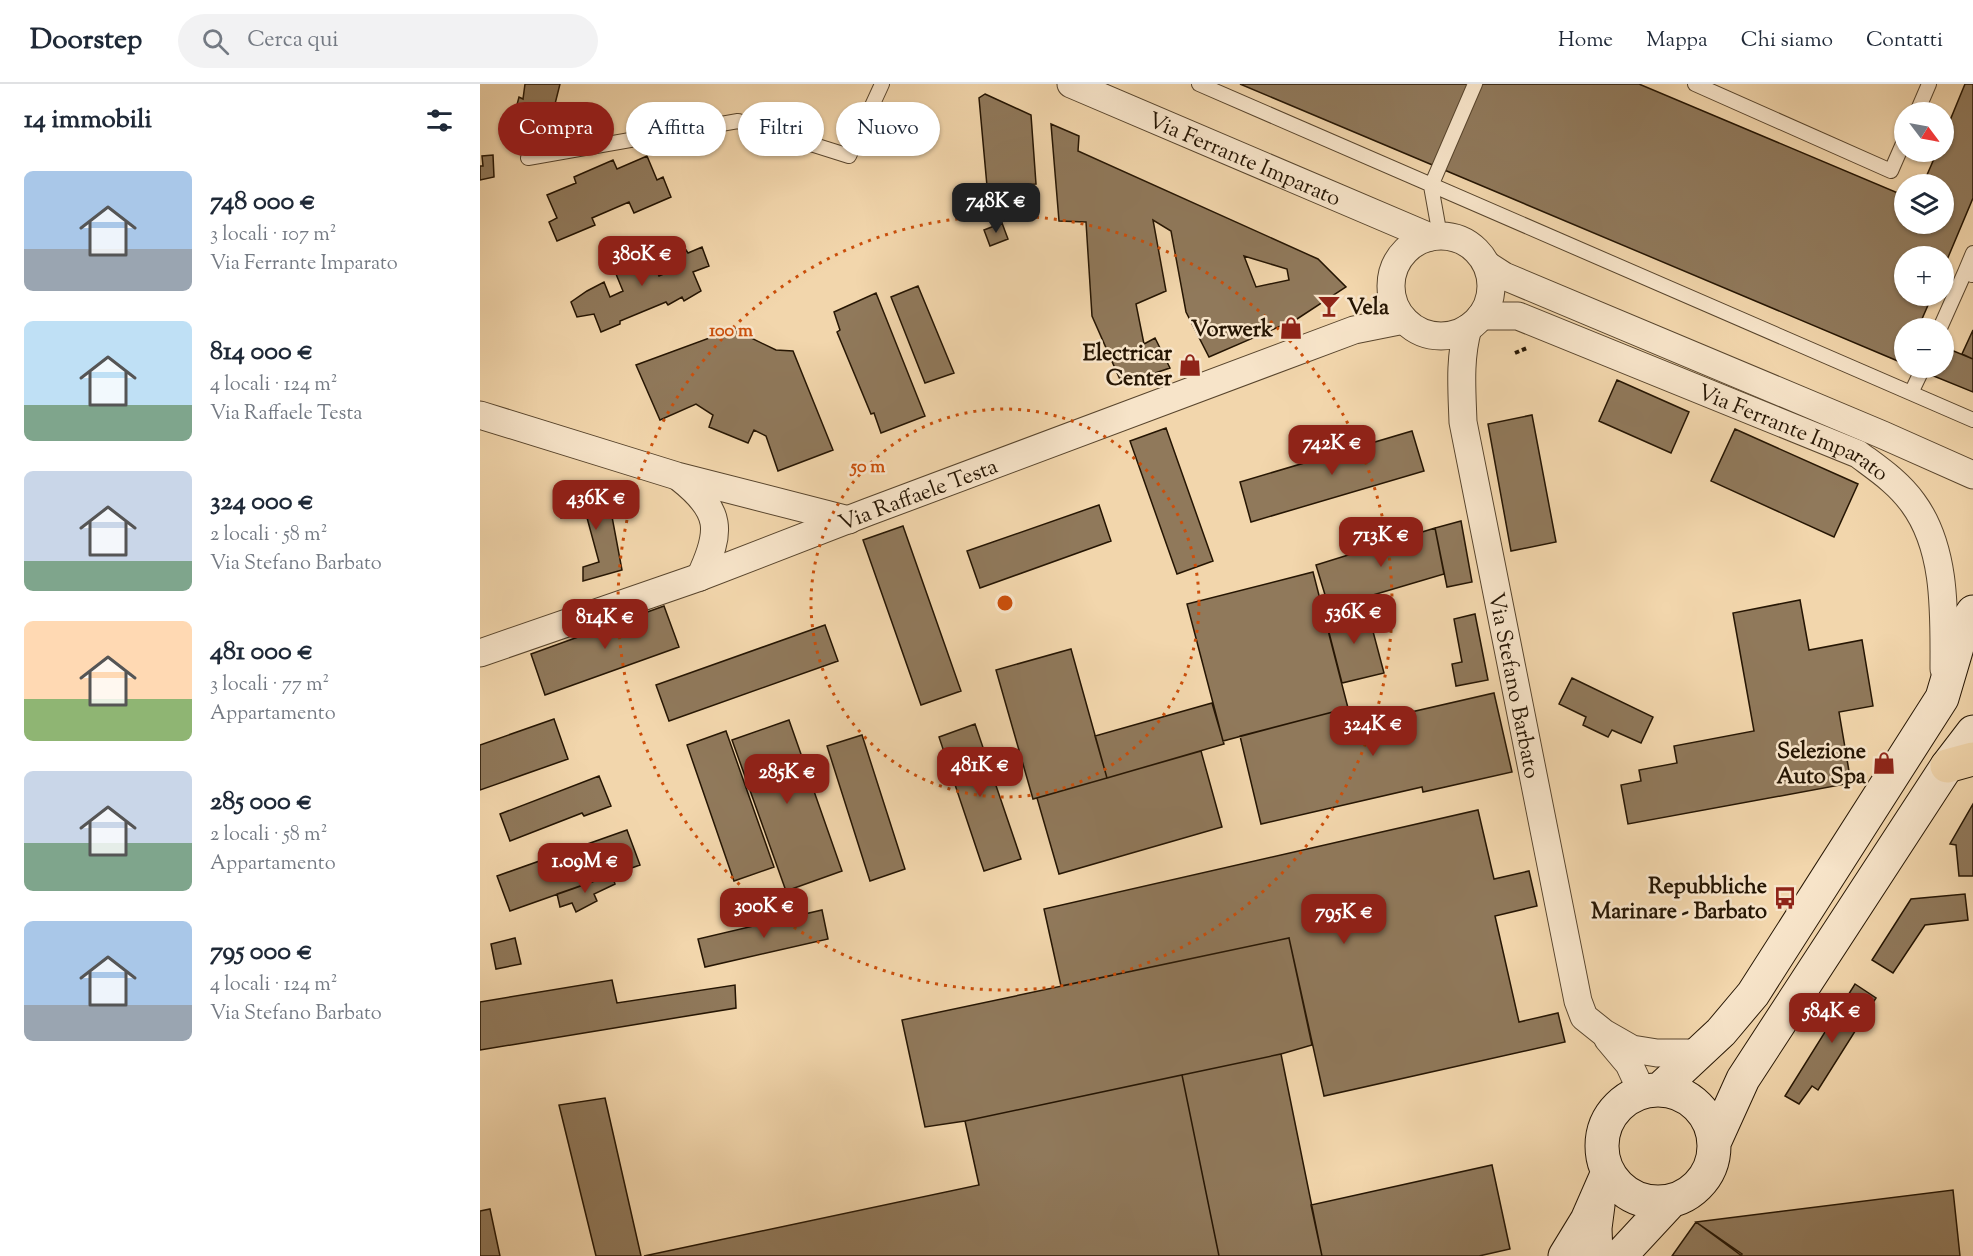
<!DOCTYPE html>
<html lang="it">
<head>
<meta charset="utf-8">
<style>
	body { margin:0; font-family:"Sorts Mill Goudy",serif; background:#f2f2f3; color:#1f2937; height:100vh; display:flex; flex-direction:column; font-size:22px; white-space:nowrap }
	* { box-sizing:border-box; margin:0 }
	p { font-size:20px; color:#747a83 }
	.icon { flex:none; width:33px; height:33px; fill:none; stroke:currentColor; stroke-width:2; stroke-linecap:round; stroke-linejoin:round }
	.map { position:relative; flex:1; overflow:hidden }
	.sheet { display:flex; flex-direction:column; background:#fff; width:480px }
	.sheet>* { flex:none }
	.hud { position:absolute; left:18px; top:18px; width:570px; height:54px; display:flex; gap:12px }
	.needle { width:39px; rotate:122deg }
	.buttons { position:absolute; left:1414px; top:18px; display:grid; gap:12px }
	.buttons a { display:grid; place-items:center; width:60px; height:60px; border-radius:50%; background:#fff; box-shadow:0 2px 4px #0004; font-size:30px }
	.price { position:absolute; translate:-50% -51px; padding:0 14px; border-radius:12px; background:#8f2418; color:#fff; font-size:20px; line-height:39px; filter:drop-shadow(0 2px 3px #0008) }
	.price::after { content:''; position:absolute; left:50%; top:36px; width:18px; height:14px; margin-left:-9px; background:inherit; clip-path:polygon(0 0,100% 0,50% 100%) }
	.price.current { background:#222; color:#fff }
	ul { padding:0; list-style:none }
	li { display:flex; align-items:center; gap:18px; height:150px; padding:0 24px }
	li span { display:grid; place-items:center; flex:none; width:168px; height:120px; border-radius:9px; color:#555 }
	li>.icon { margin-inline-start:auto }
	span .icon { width:72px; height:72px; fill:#fffc; stroke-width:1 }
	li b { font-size:26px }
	h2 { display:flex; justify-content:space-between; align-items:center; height:72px; padding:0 24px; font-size:26px }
	.pill { padding:0 21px; border-radius:27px; background:#fff; box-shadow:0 2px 4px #0004; font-size:21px; line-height:54px }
	.pill.current { background:#8f2418; color:#fff }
	header { display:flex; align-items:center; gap:36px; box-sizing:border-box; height:84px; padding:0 30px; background:#fff; border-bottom:2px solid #e0e1e3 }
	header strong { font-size:28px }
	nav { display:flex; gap:33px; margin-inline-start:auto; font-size:21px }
	.search { width:420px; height:54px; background:#f2f2f3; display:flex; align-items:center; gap:15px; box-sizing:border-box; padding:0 21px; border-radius:33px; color:#747a83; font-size:22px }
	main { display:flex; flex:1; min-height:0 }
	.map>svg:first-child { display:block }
	.building { fill:#90795b; stroke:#251503; stroke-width:1.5; fill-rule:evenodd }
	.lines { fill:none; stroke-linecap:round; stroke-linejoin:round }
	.lane-casing { stroke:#58452d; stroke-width:16 }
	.street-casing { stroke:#58452d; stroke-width:29 }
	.secondary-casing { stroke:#251503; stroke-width:35 }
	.highway-casing { stroke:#251503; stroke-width:35 }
	.path { stroke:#251503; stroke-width:4; stroke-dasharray:4.5 3; stroke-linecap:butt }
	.lane { stroke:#f7e4c9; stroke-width:14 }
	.street { stroke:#f7e4c9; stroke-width:27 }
	.secondary { stroke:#f7e4c9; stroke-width:33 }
	.highway { stroke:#f2d6ac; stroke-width:33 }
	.ring { fill:none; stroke:#cb4f0b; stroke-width:3; stroke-dasharray:3 6 }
	.labels { text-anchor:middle; stroke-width:5; stroke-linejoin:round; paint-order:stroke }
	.street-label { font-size:22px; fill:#251503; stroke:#f7e4c9 }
	.poi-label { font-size:22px; font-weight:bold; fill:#251503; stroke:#f7e4c9; text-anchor:end }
	.centre { fill:#cb4f0b; stroke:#f7e4c9; stroke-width:3 }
	.ring-label { font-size:18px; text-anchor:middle; font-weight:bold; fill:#cb4f0b; stroke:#f7e4c9; stroke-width:5; stroke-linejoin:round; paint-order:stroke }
</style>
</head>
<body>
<header>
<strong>Doorstep</strong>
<div class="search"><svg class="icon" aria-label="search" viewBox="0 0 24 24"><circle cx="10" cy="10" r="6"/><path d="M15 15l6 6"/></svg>Cerca qui</div>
<nav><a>Home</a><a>Mappa</a><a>Chi siamo</a><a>Contatti</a></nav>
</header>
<main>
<section class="sheet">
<h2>14 immobili<svg class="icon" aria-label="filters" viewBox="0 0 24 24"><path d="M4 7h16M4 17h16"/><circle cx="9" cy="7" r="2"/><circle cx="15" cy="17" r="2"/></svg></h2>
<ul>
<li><span style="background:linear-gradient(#a9c7e8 65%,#9aa5b1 0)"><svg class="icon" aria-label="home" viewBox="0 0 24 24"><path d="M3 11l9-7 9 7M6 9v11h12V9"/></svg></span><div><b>748 000 €</b><p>3 locali · 107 m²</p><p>Via Ferrante Imparato</p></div></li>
<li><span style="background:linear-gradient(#bfe0f5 70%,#7fa58c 0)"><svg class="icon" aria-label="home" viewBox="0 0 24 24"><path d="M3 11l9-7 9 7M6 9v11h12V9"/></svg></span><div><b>814 000 €</b><p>4 locali · 124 m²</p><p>Via Raffaele Testa</p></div></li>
<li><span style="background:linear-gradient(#c9d6e8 75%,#7fa58c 0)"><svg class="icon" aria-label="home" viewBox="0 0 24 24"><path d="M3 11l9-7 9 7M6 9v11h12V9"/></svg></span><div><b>324 000 €</b><p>2 locali · 58 m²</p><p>Via Stefano Barbato</p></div></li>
<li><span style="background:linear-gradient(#ffd9b3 65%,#8fb573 0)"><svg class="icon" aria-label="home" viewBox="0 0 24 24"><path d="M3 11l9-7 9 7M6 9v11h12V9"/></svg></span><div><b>481 000 €</b><p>3 locali · 77 m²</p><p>Appartamento</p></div></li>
<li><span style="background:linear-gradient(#c9d6e8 60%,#7fa58c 0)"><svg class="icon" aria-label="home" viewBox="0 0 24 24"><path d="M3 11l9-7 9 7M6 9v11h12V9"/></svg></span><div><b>285 000 €</b><p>2 locali · 58 m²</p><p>Appartamento</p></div></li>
<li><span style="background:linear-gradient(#a9c7e8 70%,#9aa5b1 0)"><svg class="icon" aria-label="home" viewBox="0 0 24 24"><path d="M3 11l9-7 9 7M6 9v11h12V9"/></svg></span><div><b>795 000 €</b><p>4 locali · 124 m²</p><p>Via Stefano Barbato</p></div></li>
</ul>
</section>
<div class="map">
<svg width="1493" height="1172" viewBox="0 0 1493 1172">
	<rect width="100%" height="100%" fill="#f2d6ac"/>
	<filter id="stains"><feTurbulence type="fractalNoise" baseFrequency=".00333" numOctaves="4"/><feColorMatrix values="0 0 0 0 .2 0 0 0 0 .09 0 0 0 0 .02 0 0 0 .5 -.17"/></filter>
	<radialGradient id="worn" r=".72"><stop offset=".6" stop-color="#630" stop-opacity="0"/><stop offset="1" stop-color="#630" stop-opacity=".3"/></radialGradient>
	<path class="building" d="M45 0H80L71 36 34 32 39 13 43 15Z
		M760 0H1159L1425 112V140H1464V100H1443L1457 68H1464V51L1485 0H1493V114L1464 183V172H1425V212H1452L1438 244H1425V280Z
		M505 10 551 31 556 100 507 102 499 14Z
		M571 40 599 52 598 67 838 175 866 203 817 235 729 273 706 228 691 147 673 136 686 207 656 220 664 260 675 254 690 284 642 300 612 232 606 138 579 137ZM764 172 807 185 809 196 776 203Z
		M13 71 14 93 0 96V82H3L2 72Z
		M167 72 177 96 183 93 191 113 154 129 149 118 112 134 115 141 77 157 69 138 77 134 67 111 96 99 94 93 133 76 137 85Z
		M522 139 528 155 510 162 504 146Z
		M167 163 179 192 193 186 188 174 206 166 208 169 222 163 229 182 213 188 221 207 204 217 202 213 188 221 186 218 140 237V240L121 248 114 230 97 233 91 218 107 207 124 198 130 213 143 207 131 178Z
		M438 202 474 289 445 299 411 213Z
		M396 209 445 332 401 349 394 329 391 330 357 248 360 246 354 228Z
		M259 243 269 253 296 266 313 267 353 366 298 387 286 352 274 346 268 359 229 343 233 331 216 320 180 336 156 281Z
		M1493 246V275L1482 270Z
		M1464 263 1493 275V308L1434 284H1464Z
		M1137 296 1209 328 1191 369 1119 337Z
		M1052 331 1076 458 1031 467 1008 340Z
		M686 344 733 477 697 490 650 357Z
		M1255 345 1378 400 1354 453 1231 397Z
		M932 347 944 387 771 438 760 398Z
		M127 406 142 486 103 497V483L119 478 106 430 81 434 77 418Z
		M619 421 631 457 500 504 487 467Z
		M981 437 992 498 967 503 955 444Z
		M423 442 481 607 441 621 383 456Z
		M955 444 964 490 849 524 836 481Z
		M833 488 868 624 743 657 707 520Z
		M1320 516 1329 566 1382 556 1393 622 1359 628 1371 699 1148 740 1141 701 1161 697 1159 686 1197 679 1194 662 1274 647 1253 529Z
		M886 521 904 589 862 599 845 533Z
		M184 522 199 563 65 611 51 570Z
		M995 530 1008 596 976 602 972 580 982 578 974 535Z
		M345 541 358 577 189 637 176 601Z
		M591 565 627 694 553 715 516 586Z
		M1092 594 1173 633 1161 659 1132 646 1128 653 1103 641 1106 633 1079 620Z
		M1014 609 1032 688 943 708 942 703 781 740 760 652 853 628 857 645Z
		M732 619 744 660 627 694 615 652Z
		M74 635 88 675 0 706V661Z
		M309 636 362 787 306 807 252 656Z
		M495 640 541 775 504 787 459 653Z
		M246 647 294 783 254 797 207 661Z
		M382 651 425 785 390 797 347 662Z
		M721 667 742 743 579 790 557 714Z
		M119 692 131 722 104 732 102 729 30 757 20 730Z
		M1493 720V792H1479L1476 761 1470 760Z
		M998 726 1014 795 1049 787 1057 822 1015 832 1039 938 1078 929 1085 958 844 1012 809 854 581 902 564 825Z
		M147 746 160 781 30 827 17 792Z
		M132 791 135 800 114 810 117 817 96 828 92 819 80 823 77 810Z
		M1485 810 1488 836 1445 841 1413 889 1392 876 1431 815Z
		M342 826 348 855 225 883 218 855Z
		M35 854 41 880 16 885 11 860Z
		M809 854 832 961 801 970 702 991 485 1037 445 1043 422 936Z
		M132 896 137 919 255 901 256 924 0 966V918Z
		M1375 900 1396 914 1338 1006 1332 1002 1319 1020 1305 1012Z
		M801 970 842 1172H739L702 991Z
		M702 991 739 1172H164L499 1101 485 1037Z
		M125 1014 161 1172H116L79 1021Z
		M1012 1081 1030 1165 999 1172H842L831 1121Z
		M1473 1106 1480 1172H1262L1216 1138Z
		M10 1125 20 1172H0V1127Z
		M1216 1138 1262 1170 1261 1172H1192Z"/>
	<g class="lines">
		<g class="lane-casing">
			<path id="lane" d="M719 0 1493 336
				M1215 0 1411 87 1425 55
				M1437 28 1449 0
				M48 74 258 37 369 72 402 0
				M960 152 951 102 995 0
				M1492 191 1485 188 1493 169
				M1460 244 1485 188
				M1431 309 1443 284"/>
		</g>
		<g class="street-casing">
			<g id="street">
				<path id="s1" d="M591 0 950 153"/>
				<circle cx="961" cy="202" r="50"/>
				<path d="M1007 181 1024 192 1403 351 1493 391"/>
				<path id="s2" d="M1001 232H1038L1378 370C1398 385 1418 398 1433 419 1467 465 1464 531 1464 585"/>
				<path id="s3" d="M988 244C979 275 982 307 983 338L1098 917 1104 933 1124 949 1152 965 1177 969H1218"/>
				<path d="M0 331 197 392 369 436"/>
				<path d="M200 394C242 427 242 447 220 493"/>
				<path id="s4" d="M0 569 220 493 388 428 874 246 924 236"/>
				<path d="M1128 955 1149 980 1162 1008"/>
			</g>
		</g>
		<g class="secondary-casing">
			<path id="secondary" d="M1122 1062a56 56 0 1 1 112 0a56 56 0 1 1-112 0Z
				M1179 1006 1241 948 1273 910 1462 614 1483 543 1493 528
				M1234 1059 1263 995 1467 682 1493 648
				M1085 1172 1107 1136 1128 1088
				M1116 1172 1115 1144 1118 1121
				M1140 1172 1191 1117"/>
		</g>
		<g class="highway-casing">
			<path id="highway" d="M1467 682 1493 675"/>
		</g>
		<path class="path" d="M1035 269 1047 264"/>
		<use href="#lane" class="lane"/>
		<use href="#street" class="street"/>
		<use href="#secondary" class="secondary"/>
		<use href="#highway" class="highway"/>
	</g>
	<g class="ring">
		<circle cx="525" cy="519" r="194"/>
		<circle cx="525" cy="519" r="387"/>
	</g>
	<defs>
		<g id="bar-bare" transform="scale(1.8)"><path d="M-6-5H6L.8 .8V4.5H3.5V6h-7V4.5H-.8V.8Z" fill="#8f2418" stroke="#f7e4c9" stroke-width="2.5" paint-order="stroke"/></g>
		<g id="shop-bare" transform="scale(1.8)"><path d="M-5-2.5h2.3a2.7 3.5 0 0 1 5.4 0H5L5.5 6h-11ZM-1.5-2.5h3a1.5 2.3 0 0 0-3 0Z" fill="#8f2418" stroke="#f7e4c9" stroke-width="2.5" paint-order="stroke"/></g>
		<g id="bus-bare" transform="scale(1.8)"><path d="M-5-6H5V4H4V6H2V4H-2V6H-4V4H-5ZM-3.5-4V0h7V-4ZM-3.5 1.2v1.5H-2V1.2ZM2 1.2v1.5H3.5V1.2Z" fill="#8f2418" stroke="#f7e4c9" stroke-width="2.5" paint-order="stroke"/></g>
	</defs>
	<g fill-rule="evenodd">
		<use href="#bar-bare" x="849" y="222"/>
		<use href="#shop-bare" x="811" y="244"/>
		<use href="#shop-bare" x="710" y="281"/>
		<use href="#shop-bare" x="1404" y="679"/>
		<use href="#bus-bare" x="1305" y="814"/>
	</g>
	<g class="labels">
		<g class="street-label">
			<text dy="8" stroke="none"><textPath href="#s1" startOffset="189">Via Ferrante Imparato</textPath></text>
			<text dy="8" stroke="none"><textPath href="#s2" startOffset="336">Via Ferrante Imparato</textPath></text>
			<text dy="8" stroke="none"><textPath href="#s4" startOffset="466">Via Raffaele Testa</textPath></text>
			<text dy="8" stroke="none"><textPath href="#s3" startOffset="363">Via Stefano Barbato</textPath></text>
		</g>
		<g class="poi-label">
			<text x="867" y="230" text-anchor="start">Vela</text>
			<text x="793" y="252">Vorwerk</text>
			<text x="692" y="276">Electricar<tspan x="692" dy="25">Center</tspan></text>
			<text x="1386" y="674">Selezione<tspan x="1386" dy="25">Auto Spa</tspan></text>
			<text x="1287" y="809">Repubbliche<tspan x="1287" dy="25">Marinare - Barbato</tspan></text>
		</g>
	</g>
	<circle cx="525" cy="519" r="9" class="centre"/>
	<g class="ring-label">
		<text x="251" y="252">100 m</text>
		<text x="388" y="388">50 m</text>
	</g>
	<rect width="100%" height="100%" filter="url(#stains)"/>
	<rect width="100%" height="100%" fill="url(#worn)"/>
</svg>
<div class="buttons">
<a><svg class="needle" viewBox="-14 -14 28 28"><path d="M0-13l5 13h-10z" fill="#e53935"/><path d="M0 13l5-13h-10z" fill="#747a83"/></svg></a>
<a><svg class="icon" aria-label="layers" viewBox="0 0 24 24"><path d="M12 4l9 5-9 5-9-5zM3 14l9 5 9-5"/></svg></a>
<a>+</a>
<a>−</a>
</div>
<b class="price current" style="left:516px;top:150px">748K €</b>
<b class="price" style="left:162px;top:203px">380K €</b>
<b class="price" style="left:852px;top:392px">742K €</b>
<b class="price" style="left:116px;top:447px">436K €</b>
<b class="price" style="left:901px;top:484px">713K €</b>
<b class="price" style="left:874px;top:561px">536K €</b>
<b class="price" style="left:125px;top:566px">814K €</b>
<b class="price" style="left:893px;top:673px">324K €</b>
<b class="price" style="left:500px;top:714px">481K €</b>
<b class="price" style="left:307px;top:721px">285K €</b>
<b class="price" style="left:105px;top:810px">1.09M €</b>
<b class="price" style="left:284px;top:855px">300K €</b>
<b class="price" style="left:864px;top:861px">795K €</b>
<b class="price" style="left:1352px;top:960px">584K €</b>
<div class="hud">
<a class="pill current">Compra</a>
<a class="pill">Affitta</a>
<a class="pill">Filtri</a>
<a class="pill">Nuovo</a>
</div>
</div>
</main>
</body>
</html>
